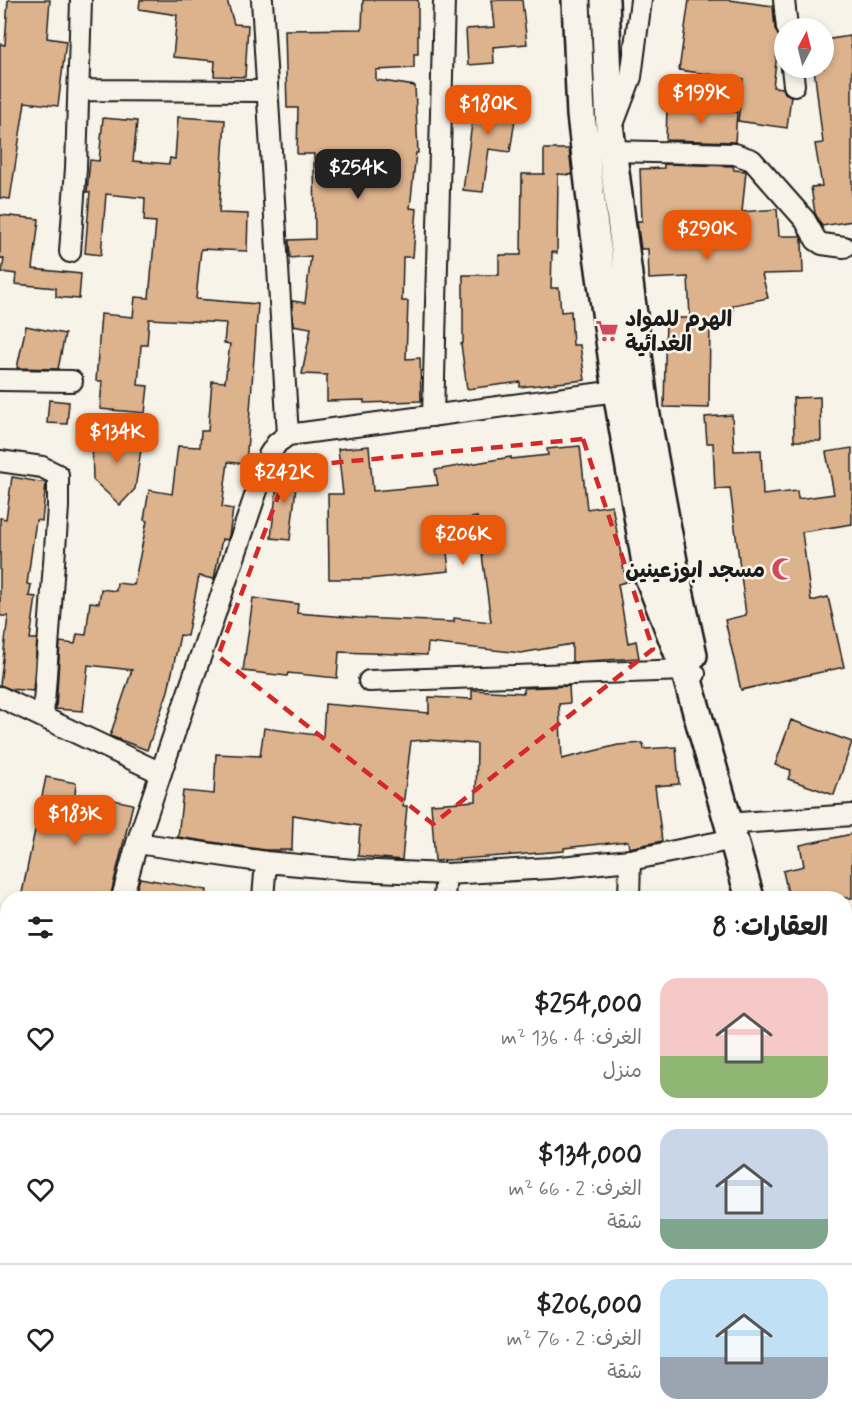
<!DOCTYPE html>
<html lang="ar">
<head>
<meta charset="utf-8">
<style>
	body { margin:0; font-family:Mynerve,"Playpen Sans Arabic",sans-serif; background:#f6f6f6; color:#222; direction:rtl; height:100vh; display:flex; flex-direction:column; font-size:22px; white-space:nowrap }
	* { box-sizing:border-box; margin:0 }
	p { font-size:20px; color:#767676 }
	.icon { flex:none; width:33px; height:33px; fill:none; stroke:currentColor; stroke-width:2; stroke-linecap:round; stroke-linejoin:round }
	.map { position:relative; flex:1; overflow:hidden; direction:ltr }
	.sheet { position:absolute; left:0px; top:891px; width:852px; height:536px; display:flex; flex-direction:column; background:#fff; border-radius:24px 24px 0 0; box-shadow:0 3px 9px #0003; direction:rtl }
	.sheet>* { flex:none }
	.needle { width:39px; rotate:7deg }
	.tools { position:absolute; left:774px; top:18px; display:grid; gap:12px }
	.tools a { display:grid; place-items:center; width:60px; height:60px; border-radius:50%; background:#fff; box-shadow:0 3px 9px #0003; font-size:30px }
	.price { position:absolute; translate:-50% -51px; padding:0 14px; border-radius:12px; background:#ea580c; color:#fff; font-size:20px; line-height:39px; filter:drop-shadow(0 2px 3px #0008) }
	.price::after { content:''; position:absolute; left:50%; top:36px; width:18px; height:14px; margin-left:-9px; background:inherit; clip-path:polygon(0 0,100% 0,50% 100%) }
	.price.selected { background:#222; color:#fff }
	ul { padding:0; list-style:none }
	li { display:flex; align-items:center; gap:18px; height:150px; padding:0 24px }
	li+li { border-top:2px solid #e0e0e0 }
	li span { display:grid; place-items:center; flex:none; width:168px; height:120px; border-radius:18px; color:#555 }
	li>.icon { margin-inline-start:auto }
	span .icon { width:72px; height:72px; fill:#fffc; stroke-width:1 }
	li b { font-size:26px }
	h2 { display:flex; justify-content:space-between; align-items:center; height:72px; padding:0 24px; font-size:26px }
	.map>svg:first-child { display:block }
	.building { fill:#ddb38e; stroke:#1c1c1c; stroke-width:1.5 }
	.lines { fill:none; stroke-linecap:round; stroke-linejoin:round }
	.street-casing { stroke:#1c1c1c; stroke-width:24 }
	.secondary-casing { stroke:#1c1c1c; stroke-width:32 }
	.street { stroke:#f7f3e8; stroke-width:20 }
	.secondary { stroke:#f7f3e8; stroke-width:27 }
	.marked { fill:none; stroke:#d62828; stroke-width:4.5; stroke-dasharray:12 8; stroke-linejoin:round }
	.labels { text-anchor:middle; stroke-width:5; stroke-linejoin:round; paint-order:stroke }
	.poi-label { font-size:22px; font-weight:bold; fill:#1c1c1c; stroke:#f7f3e8; text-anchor:start }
</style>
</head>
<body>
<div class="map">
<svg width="852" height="1426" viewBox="0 0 852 1426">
	<rect width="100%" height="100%" fill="#f7f3e8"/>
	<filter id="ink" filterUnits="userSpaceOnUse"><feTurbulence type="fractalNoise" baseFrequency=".0167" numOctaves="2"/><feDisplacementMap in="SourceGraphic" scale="12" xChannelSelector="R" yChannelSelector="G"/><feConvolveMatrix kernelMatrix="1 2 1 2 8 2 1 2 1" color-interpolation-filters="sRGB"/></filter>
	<g filter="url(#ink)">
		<path class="building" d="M8 0H50L47 38 66 41 58 106 25 102 10 199 0 198V44L5 45Z
			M140 0H227L234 24 248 25 245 77 214 76 215 61 173 57 177 15 139 9Z
			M363 0H418V54H414V68L376 70V80L415 86 418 153H416L410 208 417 209 413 257H403L402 301H408L406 359 420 358 421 401 364 403V400L327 401V375L302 374 311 328 293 325 292 301 305 303 311 256 290 258 289 240 315 239 314 154H297L298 108H287L285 30 362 29Z
			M492 0H522L527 44 493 47 494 63 468 65 466 29 495 27Z
			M689 0H729L773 6 775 29 779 37 773 87 783 88 785 93 791 96 787 128 738 121 743 79 679 70Z
			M850 36 852 52V221L822 226 815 213 811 187 822 186 815 144 823 143 814 68H824V40Z
			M476 94 518 100 510 152 489 149 483 192 463 190Z
			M667 108 737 112 735 142 666 140Z
			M178 117 225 120 219 213 248 214 247 251 201 249 196 299 258 304 246 464 228 462 222 507 233 509 229 536 227 540 222 539 214 579 199 576 187 636 180 635 168 691 147 750 110 736 132 670 88 665 83 711 56 709 60 642 75 644 77 634 86 635 90 602 99 603 101 589 116 591 117 583 134 585 147 521 144 520 149 490 172 494 178 446 200 447 201 431H208L212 381 225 382 230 344 224 343 226 323 149 319 147 345H141L138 385 148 386 145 413 100 409 102 381H96L101 314 133 317 135 297 149 298 156 222 144 221 145 198 106 194 101 255 85 253 90 192H87L90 160 99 161 103 118 137 121 133 161 169 164 170 158 175 159Z
			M544 149H569L572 175 558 174 557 253 552 252 551 288H559L561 312 571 311 573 345H580L585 380 520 387V382L467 389 461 344 463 343V275H499V255H521L522 174H544Z
			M664 164 733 166 734 170 746 171 742 212 777 209 779 236H800L802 240 803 273 762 274 768 298 733 305V321L710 322 709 408 664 407 666 318H690L688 277 649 279 648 249H641L637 221H642L640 169 664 168Z
			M0 215 39 219 33 269 81 274 79 299 56 297V288L15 284 16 274 2 272 4 259 0 258Z
			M26 326 65 334 58 369 17 368Z
			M820 397 821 441H794L793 398Z
			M49 400 69 402 67 424 47 423Z
			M732 415 734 451 761 450 763 495 797 491 798 499 834 494 826 452 852 448V524L802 532 811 601 828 597 844 667 741 690 725 620 746 615 730 488 715 489 713 443H707L705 417Z
			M144 430 135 489 120 505 93 480 92 440Z
			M369 446 373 491 438 485 435 470 511 457V459L548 455 547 449 580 446 587 509 612 505 626 582 618 584 628 643 636 641 639 658 572 662V644L521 653 428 643 427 655 339 652 337 678 288 673 287 676 243 671 253 598 298 604 297 613 358 618 454 622V618L491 622 477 517 444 523 449 571 368 579H329L328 494H343L338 449Z
			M279 467 298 469 290 540 271 538Z
			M12 477 46 483 42 521 36 520 27 584 31 585 29 596 36 597 30 639H37L33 691 10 689 0 685 8 616H0V518L6 519Z
			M569 686 570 703 559 704 562 759 618 745 643 743 644 749 676 747 679 784 655 786 662 841 629 848 628 841 564 848V851L435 861 431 804 476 801 477 744 427 740 411 741 403 806H407L402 860 358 856 360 826 293 815 292 850H265L178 837 183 791 214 794 216 754 260 756 264 728 323 736 325 704 429 713V697L472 699V690L524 693V688Z
			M791 720 852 742 834 795 788 779 791 770 775 765Z
			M46 777 76 783 72 827 78 829 90 795 133 804 110 898H21Z
			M852 834V898H789L783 871 804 866 800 845Z
			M140 878 207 890 206 898H134Z"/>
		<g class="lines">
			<g class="street-casing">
				<path id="street" d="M262 0 288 435
					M784 0 787 28
					M792 68 794 85
					M79 90 266 91
					M612 127 631 77 641 0
					M612 151 735 154 752 160 805 220 816 240 822 244 844 247
					M70 252 76 168 81 0
					M0 380 72 381
					M617 391 288 435 277 443 269 455 137 843 266 862 354 870 446 874 551 868 630 860 734 839
					M433 416 444 0
					M0 461 42 467 58 475V507L43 717
					M369 681 685 670 695 674
					M0 697 161 773
					M740 823 852 815
					M122 898 137 843
					M263 898 266 862
					M444 898 446 874
					M629 898 630 860
					M0 963 8 966
					M844 1022 852 1023
					M0 1246 8 1250
					M0 1358 8 1335"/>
			</g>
			<g class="secondary-casing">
				<path id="secondary" d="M576 0 581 115 594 226 617 391 648 575 685 670 750 898
					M605 0 610 132 645 410 675 572 693 655
					M844 1187 852 1212
					M844 1242 852 1270"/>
			</g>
			<use href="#street" class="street"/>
			<use href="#secondary" class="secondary"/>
		</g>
	</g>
	<path class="marked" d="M583 439 653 649 433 824 218 656 289 467Z"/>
	<defs>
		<g id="supermarket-bare" transform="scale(1.8)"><path d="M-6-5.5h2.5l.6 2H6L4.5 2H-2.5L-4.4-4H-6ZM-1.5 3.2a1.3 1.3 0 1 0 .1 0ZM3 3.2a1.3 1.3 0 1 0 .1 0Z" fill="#d1495b" stroke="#f7f3e8" stroke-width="2.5" paint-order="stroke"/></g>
		<g id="mosque-bare" transform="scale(1.8)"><path d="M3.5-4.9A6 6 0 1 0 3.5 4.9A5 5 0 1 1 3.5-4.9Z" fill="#d1495b" stroke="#f7f3e8" stroke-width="2.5" paint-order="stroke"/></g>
	</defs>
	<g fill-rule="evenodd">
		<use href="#supermarket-bare" x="607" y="331"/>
		<use href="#mosque-bare" x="783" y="569"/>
	</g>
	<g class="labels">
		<g class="poi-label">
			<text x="625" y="326">الهرم للمواد<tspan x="625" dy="25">الغدائية</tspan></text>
			<text x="765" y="577" text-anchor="end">مسجد ابوزعينين</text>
		</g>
	</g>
</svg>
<div class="tools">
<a><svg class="needle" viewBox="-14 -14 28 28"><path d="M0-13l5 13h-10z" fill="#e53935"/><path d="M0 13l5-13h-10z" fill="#767676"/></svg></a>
</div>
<b class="price" style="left:701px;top:125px">$199K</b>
<b class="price" style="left:488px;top:136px">$180K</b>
<b class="price selected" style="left:358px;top:200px">$254K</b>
<b class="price" style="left:707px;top:261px">$290K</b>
<b class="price" style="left:117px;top:464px">$134K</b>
<b class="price" style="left:284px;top:504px">$242K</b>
<b class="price" style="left:463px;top:566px">$206K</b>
<b class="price" style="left:75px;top:846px">$183K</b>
<section class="sheet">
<h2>العقارات: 8<svg class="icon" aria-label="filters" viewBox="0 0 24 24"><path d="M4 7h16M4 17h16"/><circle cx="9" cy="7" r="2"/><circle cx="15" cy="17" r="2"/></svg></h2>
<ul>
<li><span style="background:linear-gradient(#f6c9c9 65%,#8fb573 0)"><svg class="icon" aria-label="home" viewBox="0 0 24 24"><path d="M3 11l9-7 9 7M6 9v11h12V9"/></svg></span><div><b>$254,000</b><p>الغرف: 4 · 136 m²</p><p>منزل</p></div><svg class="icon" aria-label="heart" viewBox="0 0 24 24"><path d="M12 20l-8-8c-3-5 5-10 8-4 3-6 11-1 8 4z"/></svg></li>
<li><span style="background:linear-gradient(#c9d6e8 75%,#7fa58c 0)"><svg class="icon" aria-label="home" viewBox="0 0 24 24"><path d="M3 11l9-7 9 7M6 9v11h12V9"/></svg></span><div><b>$134,000</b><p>الغرف: 2 · 66 m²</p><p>شقة</p></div><svg class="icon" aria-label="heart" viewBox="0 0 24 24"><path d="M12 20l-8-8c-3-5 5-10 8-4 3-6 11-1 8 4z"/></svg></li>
<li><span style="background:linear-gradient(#bfe0f5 65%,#9aa5b1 0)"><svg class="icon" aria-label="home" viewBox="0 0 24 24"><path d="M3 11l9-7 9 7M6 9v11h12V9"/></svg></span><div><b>$206,000</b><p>الغرف: 2 · 76 m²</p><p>شقة</p></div><svg class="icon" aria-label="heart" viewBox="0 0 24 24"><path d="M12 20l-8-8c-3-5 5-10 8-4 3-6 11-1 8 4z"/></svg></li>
</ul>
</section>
</div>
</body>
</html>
